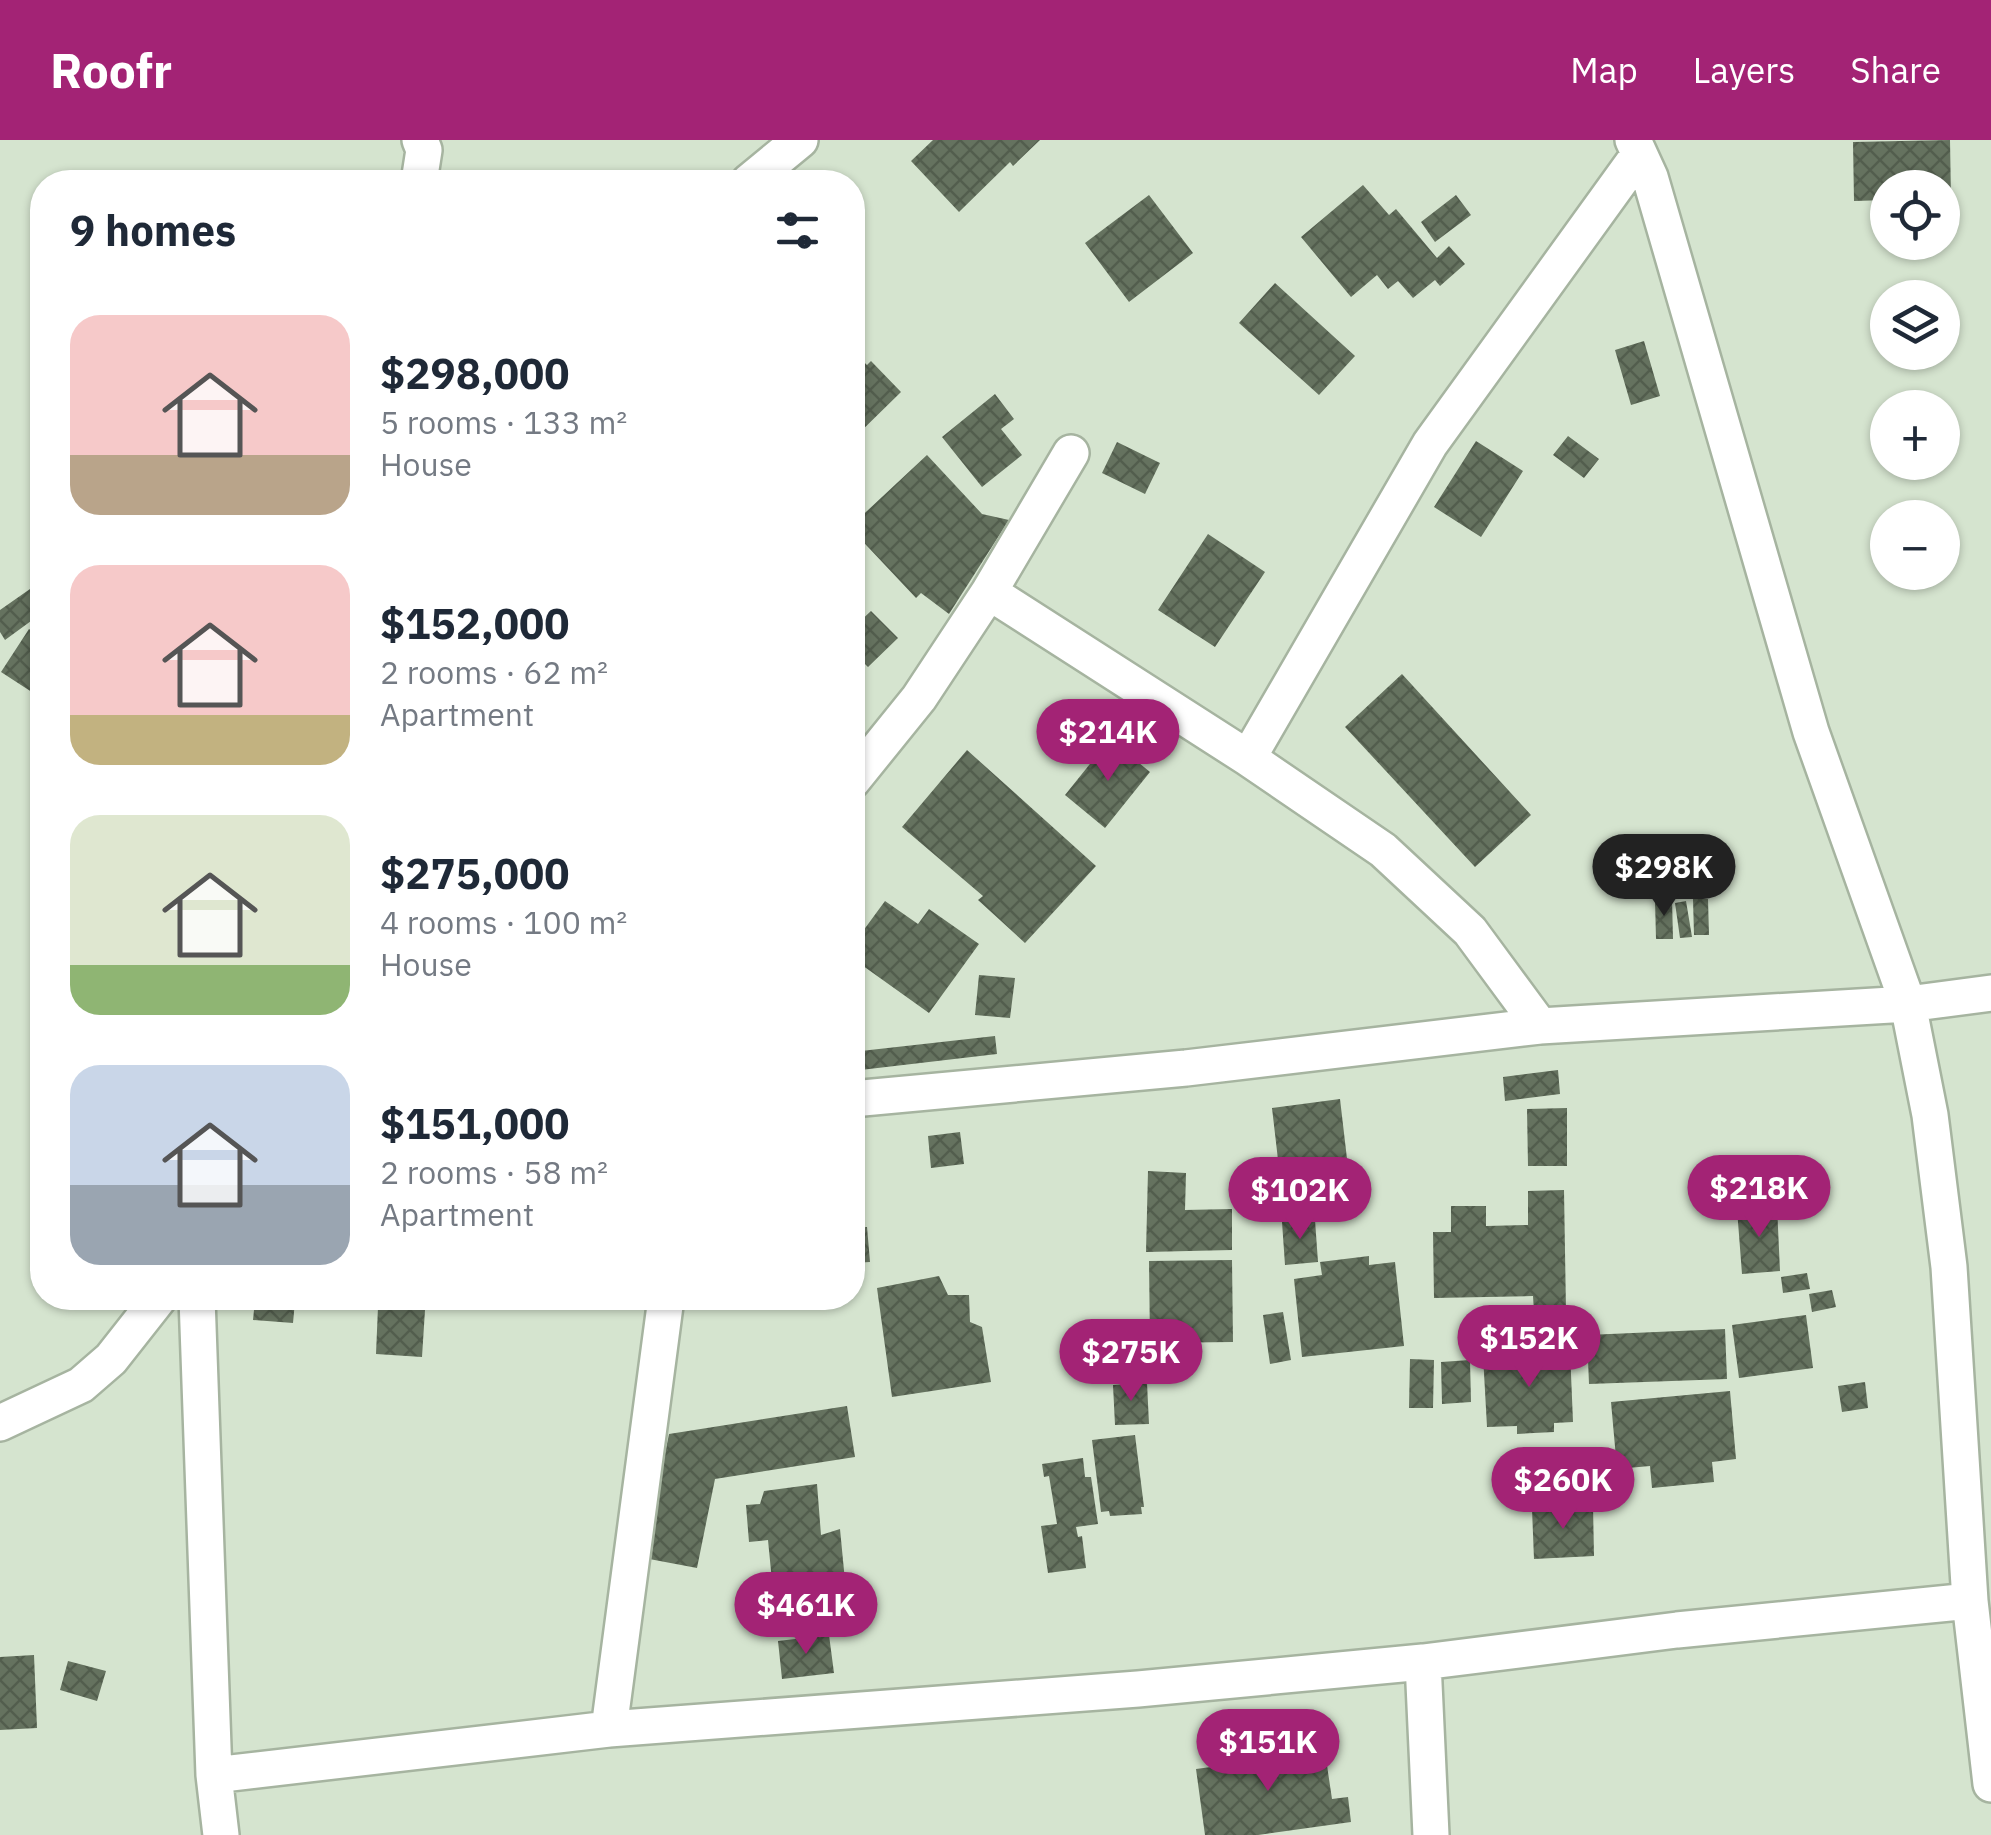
<!DOCTYPE html>
<html lang="en">
<head>
<meta charset="utf-8">
<style>
	body { margin:0; font-family:"IBM Plex Sans",sans-serif; background:#f6f6f7; color:#1f2937; height:100vh; display:flex; flex-direction:column; font-size:38px; white-space:nowrap }
	* { box-sizing:border-box; margin:0 }
	p { font-size:32px; color:#747a83 }
	.icon { flex:none; width:55px; height:55px; fill:none; stroke:currentColor; stroke-width:2; stroke-linecap:round; stroke-linejoin:round }
	.map { position:relative; flex:1; overflow:hidden }
	.side { position:absolute; left:30px; top:30px; width:835px; height:1140px; display:flex; flex-direction:column; background:#fff; border-radius:40px; box-shadow:0 2px 8px #0004 }
	.side>* { flex:none }
	.buttons { position:absolute; left:1870px; top:30px; display:grid; gap:20px }
	.buttons a { display:grid; place-items:center; width:90px; height:90px; border-radius:50%; background:#fff; box-shadow:0 2px 8px #0004; font-size:50px }
	.price { position:absolute; translate:-50% -85px; padding:0 22px; border-radius:35px; background:#a32375; color:#fff; font-size:32px; line-height:65px; filter:drop-shadow(0 2px 5px #0008) }
	.price::after { content:''; position:absolute; left:50%; top:60px; width:30px; height:22px; margin-left:-15px; background:inherit; clip-path:polygon(0 0,100% 0,50% 100%) }
	.price.current { background:#222; color:#fff }
	ul { padding:0; list-style:none }
	li { display:flex; align-items:center; gap:30px; height:250px; padding:0 40px }
	li span { display:grid; place-items:center; flex:none; width:280px; height:200px; border-radius:30px; color:#555 }
	li>.icon { margin-inline-start:auto }
	span .icon { width:120px; height:120px; fill:#fffc; stroke-width:1 }
	li b { font-size:42px }
	h2 { display:flex; justify-content:space-between; align-items:center; height:120px; padding:0 40px; font-size:42px }
	header { display:flex; align-items:center; gap:60px; box-sizing:border-box; height:140px; padding:0 50px; background:#a32375; color:#fff }
	header strong { font-size:48px }
	nav { display:flex; gap:55px; margin-inline-start:auto; font-size:35px }
	.map>svg:first-child { display:block }
	.building { fill:url(#building-cross-hatch) }
	.lines { fill:none; stroke-linecap:round; stroke-linejoin:round }
	.street-casing { stroke:#a6b4a0; stroke-width:40 }
	.street { stroke:#fff; stroke-width:35 }
</style>
</head>
<body>
<header>
<strong>Roofr</strong>
<nav><a>Map</a><a>Layers</a><a>Share</a></nav>
</header>
<div class="map">
<svg width="1991" height="1695" viewBox="0 0 1991 1695">
	<defs>
		<pattern id="building-cross-hatch" width="8" height="8" patternUnits="userSpaceOnUse" patternTransform="scale(2.5)"><rect width="8" height="8" fill="#65725f"/><path d="M0 0l8 8M0 8l8-8" fill="none" stroke="#525d4d"/></pattern>
	</defs>
	<rect width="100%" height="100%" fill="#d5e4cf"/>
	<path class="building" d="M933 0H1040L1013 26 1010 22 959 72 911 21Z
		M1950 0 1951 59H1942V48H1888V60L1854 61 1853 2Z
		M1363 45 1389 75 1396 69 1437 118 1449 106 1465 124 1440 146 1435 140 1413 158 1398 141 1388 149 1377 135 1351 157 1301 97Z
		M1149 55 1193 113 1129 162 1085 103Z
		M1456 55 1471 75 1435 102 1421 82Z
		M1275 143 1355 216 1319 255 1239 183Z
		M1644 201 1660 256 1631 265 1615 210Z
		M852 210 867 225 871 221 901 252 852 300Z
		M995 254 1014 279 1001 289 1022 315 982 347 942 297Z
		M1568 296 1599 319 1584 338 1553 315Z
		M1476 301 1523 331 1481 397 1434 367Z
		M1117 302 1160 323 1145 354 1102 333Z
		M927 315 982 374 1009 380 949 474 921 453 916 458 852 390V385Z
		M1208 394 1265 432 1215 507 1158 470Z
		M30 449 42 466V473L5 500 0 492V470Z
		M871 471 898 498 868 527 852 511V489Z
		M29 489 42 498 41 558 1 532Z
		M1402 534 1531 675 1475 727 1345 587Z
		M1110 599 1150 632 1105 688 1065 655Z
		M967 610 1096 726 1025 803 978 760 983 756 902 687Z
		M1672 759 1673 799H1656L1655 760Z
		M1693 759H1708L1709 795H1694Z
		M885 761 918 784 929 769 979 804 929 873 852 818V806Z
		M1686 761 1692 797 1680 798 1675 763Z
		M979 835 1015 838 1010 878 975 875Z
		M995 896 997 914 852 931V912Z
		M1558 930 1560 954 1505 961 1503 937Z
		M1340 959 1353 1070 1285 1080 1272 968Z
		M1567 968V1026H1528L1527 969Z
		M960 992 964 1024 931 1028 928 996Z
		M1148 1031 1186 1033 1185 1070 1232 1069V1110L1146 1112Z
		M1564 1050 1566 1171 1534 1172 1533 1156 1434 1158 1433 1092H1451V1066H1486V1086L1528 1085V1051Z
		M1777 1066 1780 1131 1742 1134 1737 1069Z
		M1315 1080 1318 1122 1285 1125 1282 1082Z
		M867 1087 870 1122 852 1123V1088Z
		M1369 1116V1125L1395 1122 1404 1206 1302 1217 1294 1139 1322 1135 1320 1122Z
		M1232 1120 1233 1202 1150 1203 1149 1121Z
		M1807 1133 1810 1149 1783 1153 1781 1137Z
		M939 1136 948 1155H969L970 1182 982 1187 991 1242 892 1257 877 1148Z
		M1832 1150 1836 1167 1812 1172 1809 1154Z
		M227 1158H281L295 1161 293 1183 253 1180 254 1170H225Z
		M378 1167 425 1170 422 1217 376 1214Z
		M1283 1172 1291 1220 1270 1224 1263 1175Z
		M1806 1175 1813 1228 1739 1238 1732 1185Z
		M1725 1189 1727 1239 1589 1244 1587 1195Z
		M1570 1210 1573 1282 1554 1283V1292L1517 1294V1286L1487 1287 1483 1215Z
		M1410 1219 1434 1220 1433 1268H1409Z
		M1470 1220 1471 1262 1442 1264 1441 1222Z
		M1865 1242 1868 1268 1842 1272 1838 1246Z
		M1147 1243 1149 1284 1115 1285 1113 1245Z
		M1730 1251 1736 1319 1712 1322 1714 1342 1652 1348 1650 1326 1617 1329 1611 1262Z
		M847 1266 855 1317 715 1339 697 1428 644 1418 669 1294Z
		M1135 1295 1144 1367H1141L1142 1374 1110 1376 1109 1371 1101 1372 1092 1300Z
		M1083 1318 1085 1337H1091L1098 1384 1076 1387 1078 1397 1082 1396 1086 1428 1048 1433 1041 1386 1057 1384 1049 1336 1044 1337 1042 1324Z
		M817 1344 821 1395 840 1389 845 1441 819 1443 821 1468 775 1472 768 1400 749 1402 746 1365 760 1364 764 1351Z
		M1593 1366 1594 1416 1534 1419 1532 1369Z
		M829 1495 834 1533 782 1539 778 1501Z
		M34 1515 37 1588 0 1590V1517Z
		M68 1521 106 1531 97 1561 60 1550Z
		M1257 1590 1261 1620 1325 1612 1332 1659 1348 1657 1351 1682 1258 1695H1205L1196 1629 1241 1623 1237 1592Z"/>
	<g class="lines">
		<g class="street-casing">
			<path id="street" d="M1633 0 1650 37 1811 592 1908 864 1930 975 1949 1127 1970 1461 1991 1644
				M419 42 424 10 420 0
				M749 42 800 0
				M989 452 1248 618 1383 710 1470 791 1540 886
				M1248 618 1430 304 1638 16
				M852 641 919 558 989 452 1071 313
				M852 959 1186 928 1540 886 1908 864 1991 853
				M197 1158 214 1635 221 1695
				M0 1283 81 1245 111 1219 159 1158
				M1423 1522 1431 1695
				M609 1589 666 1158
				M214 1635 609 1589 1138 1549 1423 1522 1677 1490 1970 1461"/>
		</g>
		<use href="#street" class="street"/>
	</g>
</svg>
<div class="buttons">
<a><svg class="icon" aria-label="locate" viewBox="0 0 24 24"><circle cx="12" cy="12" r="6"/><path d="M12 2v4M12 18v4M2 12h4M18 12h4"/></svg></a>
<a><svg class="icon" aria-label="layers" viewBox="0 0 24 24"><path d="M12 4l9 5-9 5-9-5zM3 14l9 5 9-5"/></svg></a>
<a>+</a>
<a>−</a>
</div>
<b class="price" style="left:1108px;top:644px">$214K</b>
<b class="price current" style="left:1664px;top:779px">$298K</b>
<b class="price" style="left:1759px;top:1100px">$218K</b>
<b class="price" style="left:1300px;top:1102px">$102K</b>
<b class="price" style="left:1529px;top:1250px">$152K</b>
<b class="price" style="left:1131px;top:1264px">$275K</b>
<b class="price" style="left:1563px;top:1392px">$260K</b>
<b class="price" style="left:806px;top:1517px">$461K</b>
<b class="price" style="left:1268px;top:1654px">$151K</b>
<section class="side">
<h2>9 homes<svg class="icon" aria-label="filters" viewBox="0 0 24 24"><path d="M4 7h16M4 17h16"/><circle cx="9" cy="7" r="2"/><circle cx="15" cy="17" r="2"/></svg></h2>
<ul>
<li><span style="background:linear-gradient(#f6c9c9 70%,#b9a48a 0)"><svg class="icon" aria-label="home" viewBox="0 0 24 24"><path d="M3 11l9-7 9 7M6 9v11h12V9"/></svg></span><div><b>$298,000</b><p>5 rooms · 133 m²</p><p>House</p></div></li>
<li><span style="background:linear-gradient(#f6c9c9 75%,#c2b280 0)"><svg class="icon" aria-label="home" viewBox="0 0 24 24"><path d="M3 11l9-7 9 7M6 9v11h12V9"/></svg></span><div><b>$152,000</b><p>2 rooms · 62 m²</p><p>Apartment</p></div></li>
<li><span style="background:linear-gradient(#dfe7d0 75%,#8fb573 0)"><svg class="icon" aria-label="home" viewBox="0 0 24 24"><path d="M3 11l9-7 9 7M6 9v11h12V9"/></svg></span><div><b>$275,000</b><p>4 rooms · 100 m²</p><p>House</p></div></li>
<li><span style="background:linear-gradient(#c9d6e8 60%,#9aa5b1 0)"><svg class="icon" aria-label="home" viewBox="0 0 24 24"><path d="M3 11l9-7 9 7M6 9v11h12V9"/></svg></span><div><b>$151,000</b><p>2 rooms · 58 m²</p><p>Apartment</p></div></li>
</ul>
</section>
</div>
</body>
</html>
